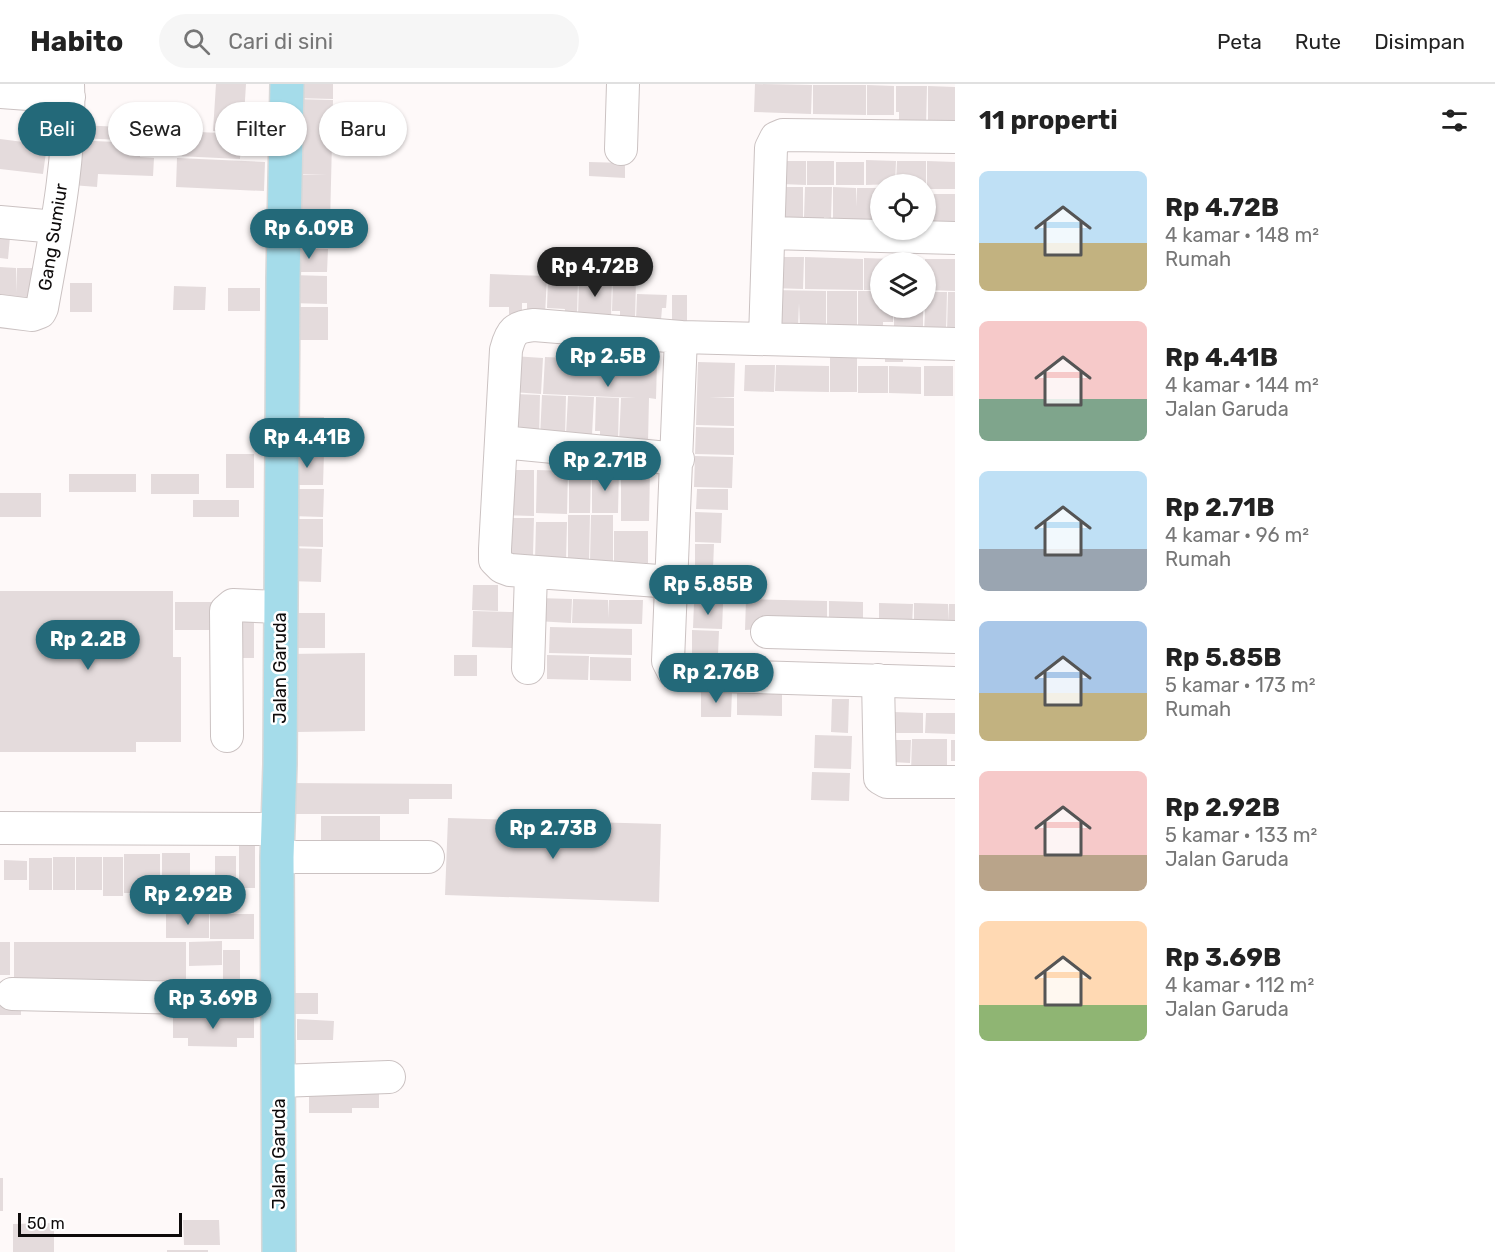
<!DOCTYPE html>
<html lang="id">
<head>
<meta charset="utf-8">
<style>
	body { margin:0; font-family:Rubik,sans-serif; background:#f6f6f6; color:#222; height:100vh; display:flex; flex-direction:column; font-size:22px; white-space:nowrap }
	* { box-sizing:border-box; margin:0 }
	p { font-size:20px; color:#767676 }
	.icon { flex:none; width:33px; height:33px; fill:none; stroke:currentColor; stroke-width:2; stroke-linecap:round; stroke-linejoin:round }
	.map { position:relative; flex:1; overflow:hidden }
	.panel { display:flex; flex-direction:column; background:#fff; width:540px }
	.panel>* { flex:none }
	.top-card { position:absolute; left:18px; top:18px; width:570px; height:54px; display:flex; gap:12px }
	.controls { position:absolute; left:870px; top:90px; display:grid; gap:12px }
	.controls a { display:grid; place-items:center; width:66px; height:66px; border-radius:50%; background:#fff; box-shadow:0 2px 4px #0004; font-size:30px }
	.scale { position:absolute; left:18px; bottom:15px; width:164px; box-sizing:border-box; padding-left:6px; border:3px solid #0e0b0b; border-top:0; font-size:16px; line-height:21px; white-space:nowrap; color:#0e0b0b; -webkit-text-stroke:4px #fff; paint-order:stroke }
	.price { position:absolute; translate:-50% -51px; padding:0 14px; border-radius:21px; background:#236979; color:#fff; font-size:20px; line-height:39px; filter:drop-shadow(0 2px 3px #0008) }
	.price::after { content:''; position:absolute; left:50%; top:36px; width:18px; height:14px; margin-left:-9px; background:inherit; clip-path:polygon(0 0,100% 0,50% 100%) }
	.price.selected { background:#222; color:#fff }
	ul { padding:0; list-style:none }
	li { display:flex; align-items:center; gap:18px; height:150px; padding:0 24px }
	li span { display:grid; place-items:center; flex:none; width:168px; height:120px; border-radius:9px; color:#555 }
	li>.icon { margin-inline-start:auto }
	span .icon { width:72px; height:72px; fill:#fffc; stroke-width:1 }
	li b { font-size:26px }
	h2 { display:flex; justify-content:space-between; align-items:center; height:72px; padding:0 24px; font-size:26px }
	.pill { padding:0 21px; border-radius:27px; background:#fff; box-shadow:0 2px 4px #0004; font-size:21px; line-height:54px }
	.pill.selected { background:#236979; color:#fff }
	header { display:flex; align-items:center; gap:36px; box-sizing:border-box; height:84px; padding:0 30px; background:#fff; border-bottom:2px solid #e0e0e0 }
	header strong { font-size:28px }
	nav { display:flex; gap:33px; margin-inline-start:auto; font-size:21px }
	.search { width:420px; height:54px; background:#f6f6f6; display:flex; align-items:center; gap:15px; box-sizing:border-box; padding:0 21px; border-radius:33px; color:#767676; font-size:22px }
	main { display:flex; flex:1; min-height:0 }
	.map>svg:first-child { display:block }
	.building { fill:#e4dbdc }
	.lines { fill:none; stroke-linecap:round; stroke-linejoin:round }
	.minor-casing { stroke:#cbc2c2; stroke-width:34 }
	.major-casing { stroke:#d8d8d8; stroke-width:36 }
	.minor { stroke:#fff; stroke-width:32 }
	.major { stroke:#a5dcea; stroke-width:33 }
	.labels { text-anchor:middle; stroke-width:5; stroke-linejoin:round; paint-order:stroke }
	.street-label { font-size:18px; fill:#0e0b0b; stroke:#fff }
</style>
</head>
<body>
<header>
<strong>Habito</strong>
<div class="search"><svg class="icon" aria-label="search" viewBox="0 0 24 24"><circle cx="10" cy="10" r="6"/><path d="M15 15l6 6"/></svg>Cari di sini</div>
<nav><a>Peta</a><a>Rute</a><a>Disimpan</a></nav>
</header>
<main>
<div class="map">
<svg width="955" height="1168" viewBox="0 0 955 1168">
	<rect width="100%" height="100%" fill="#fef9f9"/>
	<path class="building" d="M216 0H246L243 48 213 47Z
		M294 0H333V15L293 14Z
		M755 0 812 1 811 30 754 28Z
		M813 1H866V31L813 30Z
		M867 1 894 2V31H867Z
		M896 2H927L926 42H899V28H896Z
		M928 2 955 3V43H928Z
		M293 15 333 16 330 140 290 139 291 91H327L291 90Z
		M80 41 142 44 141 57 79 54Z
		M157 46 241 50 240 75 156 71Z
		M0 55 47 61 43 90 0 85Z
		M70 56 140 59V73L154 74 153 92 98 90 97 103 72 101Z
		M177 74 265 78 264 107 176 103Z
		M866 76 896 77 895 100 866 101Z
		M780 77H806V101L780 100Z
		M807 77H834V101H807Z
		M897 77H926V100H896Z
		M927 77 955 78V105H927Z
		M589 78 625 79V94L589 92Z
		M836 78H864V101H836Z
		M779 103H803V137H779Z
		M805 103H832L831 134 824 133V141H810V133H804Z
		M833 103 856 104V123L857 104H877V111H880V145H878V135H856V143H833Z
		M926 110H955V145L926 144Z
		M297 141 328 142 327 164 297 163Z
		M0 152 10 153 8 175 0 174Z
		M290 164 328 165 327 188H290Z
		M773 173H804L803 205 772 204Z
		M805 173 863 175V206L805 205Z
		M864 174 892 175V178H880V206H864Z
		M894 175H924V178H894Z
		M925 175H955V207L926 206Z
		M0 183 16 184 17 209V184H39L37 222 0 220Z
		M490 190 547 192 545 232H527V219H522V230H509V223H489Z
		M291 191 327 192V220L290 219Z
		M548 192 578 193 577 233H564L565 225 547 224Z
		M579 193 612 194 611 234 578 233Z
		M613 194 636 195 635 237H620V227H612Z
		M70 199H92V228H70Z
		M174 202 206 203 205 226H173Z
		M228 204H260V227H228Z
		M772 206 826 207V245L800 244 799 219 798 244H772Z
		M827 207H857V245H827Z
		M858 207H880V224H893V238H883V246L858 245Z
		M926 208H947L946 248H924Z
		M948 208H955V248H947Z
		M637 210 667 211 666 224H662L661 236H636Z
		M672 211H687V237H672Z
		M290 223H328V256H290Z
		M894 224H923V247H894Z
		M830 267 857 268V308H830Z
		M885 267 903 268V278H885Z
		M513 272 543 274 541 310 512 308Z
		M545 273 657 278 656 315 649 314 648 358H619L621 314H636L543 310Z
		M698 278 735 279 734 313H709L734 314V342L696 341Z
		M745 281H775L774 308 744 307Z
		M776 281 829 282V308L775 307Z
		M858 282H888V309H858Z
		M889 282 921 283V310L889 309Z
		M924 282H953V312H924Z
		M515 310 540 311 539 354 514 346Z
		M542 311 566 312 565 355 540 354Z
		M568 312 594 313 592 351 566 350Z
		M596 313 619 314 618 359H600V347H595Z
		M293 332 324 333V366H293Z
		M696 343 734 344V371L695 370Z
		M292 368 324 369 323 401H291Z
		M226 370H254V404H226Z
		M695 372 733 373 732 404 694 403Z
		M504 386H534V432L503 431Z
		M537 386 568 387 567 430 536 429Z
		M569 387H591L590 429H569Z
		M592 387H619L618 429H592Z
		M621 387H650L649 437H621Z
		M69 390H136V408H69Z
		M151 390H199V410H151Z
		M291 405H324L323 433 291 432Z
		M697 405H728V426L696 425Z
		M0 409H41V433H0Z
		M193 416H239V433H193Z
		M695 428 722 429 721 459 695 458Z
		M568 431H590L589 478H568Z
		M591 431H613V478H590Z
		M505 434H534L533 471 504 470Z
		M290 435H323V463L289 462Z
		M536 438H567L566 477H535Z
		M614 447H648V479L614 478Z
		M695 460H714L713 485H695Z
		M290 464 322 465 321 498 289 497Z
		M695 488 721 489 720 518H694Z
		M473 501H498V527L472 526Z
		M0 507H173V573H181V658H136V668H0Z
		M537 514 572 515 571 539 536 537Z
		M573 515 608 516 609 534V516H643L642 540 572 539Z
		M746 515 827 517V541L745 546Z
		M829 517 863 518V537L829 536Z
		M175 518H214V546H175Z
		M694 519 723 520 722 545 693 544Z
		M879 519 913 520 912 542 879 541Z
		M914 519 948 520V537L949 520H955V543L914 542Z
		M473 527 513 528 512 564 472 563Z
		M287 529H325V564H287Z
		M233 535H254V574H233Z
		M550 543 632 545V571L549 569Z
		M692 546 719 547 718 571H692Z
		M365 569V647L296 648 287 570Z
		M454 571H477V592H454Z
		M547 571 589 572 588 596 547 595Z
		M590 573 631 574V597L590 596Z
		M737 606 782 607V632L737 631Z
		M701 607H732L731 633H701Z
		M832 615H849L848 649 831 648Z
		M893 628 923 629V649H893Z
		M926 629H955V650L925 649Z
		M815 651 852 652 851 685 814 684Z
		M912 655H947V689L911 688Z
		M892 656H911L910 679 891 678Z
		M951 656H955V677H951Z
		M812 688 850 689 849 717 811 716Z
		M284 699 452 700V715H409V730H284Z
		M321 732H380V764H321Z
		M448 734 661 740 659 818 445 811Z
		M239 762H255V804H239Z
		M162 769H190V807H162Z
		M124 770H160V809H124Z
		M215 772H236V804H215Z
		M53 773H75V806H53Z
		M76 773H102V806H76Z
		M103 773H123V812H103Z
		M29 774H52V806H29Z
		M4 776 27 777V796H4Z
		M166 830H209V854H166Z
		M210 830H254V855H210Z
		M222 857V881L189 882V858Z
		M0 858H10V891H0Z
		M14 858H186V904H14Z
		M223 866H240V905H223Z
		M285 909H318V930H285Z
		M0 914 21 924V931H0Z
		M173 932H254V954H237V963L188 962V954H173Z
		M297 935 334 937 333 956H297Z
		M309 1005H379V1024H352V1029H309Z
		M0 1094H3V1127H0Z
		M183 1136H219L220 1161H184Z
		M54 1139V1168H13V1140Z
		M167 1166H208V1168H167Z"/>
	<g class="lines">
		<g class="minor-casing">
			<path id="minor" d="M0 8 69 13
				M621 65 623 0
				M0 138 56 143
				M770 149 955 154
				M0 227 32 231 40 228 42 224C55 151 71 75 68 0
				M765 255 771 64 776 54 783 51 955 53
				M955 260 681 253 668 577 673 587 685 591 955 599
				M501 358 678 375
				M672 498 510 486 502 483 495 476V465L506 266C511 247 515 243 534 241L681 253
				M767 548 955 553
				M528 584 531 489
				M878 596 880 694 887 698H955
				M227 652 226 527 233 521 280 523
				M0 744 278 745
				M277 773H428
				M12 910 278 916
				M279 997 389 993"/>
		</g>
		<g class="major-casing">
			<path id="major" d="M279 1168 277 773 280 680 283 195 287 0"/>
		</g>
		<use href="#minor" class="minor"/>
		<use href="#major" class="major"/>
	</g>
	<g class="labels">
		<g class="street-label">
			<text transform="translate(53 153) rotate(-81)" y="6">Gang Sumiur</text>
			<text transform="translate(280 584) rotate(-90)" y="6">Jalan Garuda</text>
			<text transform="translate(279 1070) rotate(-90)" y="6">Jalan Garuda</text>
		</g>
	</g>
</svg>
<div class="controls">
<a><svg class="icon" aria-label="locate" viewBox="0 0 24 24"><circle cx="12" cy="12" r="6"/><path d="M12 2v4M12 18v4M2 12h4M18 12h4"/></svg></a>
<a><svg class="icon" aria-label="layers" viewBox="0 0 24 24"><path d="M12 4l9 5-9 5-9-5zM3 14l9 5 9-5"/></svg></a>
</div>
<div class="scale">50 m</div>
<b class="price" style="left:309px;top:176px">Rp 6.09B</b>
<b class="price selected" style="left:595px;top:214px">Rp 4.72B</b>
<b class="price" style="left:608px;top:304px">Rp 2.5B</b>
<b class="price" style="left:307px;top:385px">Rp 4.41B</b>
<b class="price" style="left:605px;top:408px">Rp 2.71B</b>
<b class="price" style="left:708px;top:532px">Rp 5.85B</b>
<b class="price" style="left:88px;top:587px">Rp 2.2B</b>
<b class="price" style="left:716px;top:620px">Rp 2.76B</b>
<b class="price" style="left:553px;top:776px">Rp 2.73B</b>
<b class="price" style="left:188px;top:842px">Rp 2.92B</b>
<b class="price" style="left:213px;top:946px">Rp 3.69B</b>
<div class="top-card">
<a class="pill selected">Beli</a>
<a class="pill">Sewa</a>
<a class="pill">Filter</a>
<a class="pill">Baru</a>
</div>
</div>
<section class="panel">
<h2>11 properti<svg class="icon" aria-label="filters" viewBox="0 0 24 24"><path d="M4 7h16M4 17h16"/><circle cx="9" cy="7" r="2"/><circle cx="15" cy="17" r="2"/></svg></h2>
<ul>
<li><span style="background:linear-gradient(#bfe0f5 60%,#c2b280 0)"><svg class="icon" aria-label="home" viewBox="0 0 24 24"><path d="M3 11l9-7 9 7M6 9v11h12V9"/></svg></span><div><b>Rp 4.72B</b><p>4 kamar · 148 m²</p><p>Rumah</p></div></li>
<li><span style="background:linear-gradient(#f6c9c9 65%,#7fa58c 0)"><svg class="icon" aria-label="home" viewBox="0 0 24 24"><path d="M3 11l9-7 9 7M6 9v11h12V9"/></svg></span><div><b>Rp 4.41B</b><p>4 kamar · 144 m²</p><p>Jalan Garuda</p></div></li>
<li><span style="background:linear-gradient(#bfe0f5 65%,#9aa5b1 0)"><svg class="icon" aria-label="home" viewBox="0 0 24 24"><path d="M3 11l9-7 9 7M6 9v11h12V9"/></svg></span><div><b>Rp 2.71B</b><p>4 kamar · 96 m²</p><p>Rumah</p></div></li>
<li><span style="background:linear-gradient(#a9c7e8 60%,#c2b280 0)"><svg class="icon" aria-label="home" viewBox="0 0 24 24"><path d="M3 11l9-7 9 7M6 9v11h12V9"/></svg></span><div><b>Rp 5.85B</b><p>5 kamar · 173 m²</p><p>Rumah</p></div></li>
<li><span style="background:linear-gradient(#f6c9c9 70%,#b9a48a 0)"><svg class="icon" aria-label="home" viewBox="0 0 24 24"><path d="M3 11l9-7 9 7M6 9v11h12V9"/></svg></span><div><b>Rp 2.92B</b><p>5 kamar · 133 m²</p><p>Jalan Garuda</p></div></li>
<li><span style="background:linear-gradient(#ffd9b3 70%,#8fb573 0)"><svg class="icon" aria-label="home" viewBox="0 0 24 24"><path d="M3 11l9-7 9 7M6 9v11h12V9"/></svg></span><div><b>Rp 3.69B</b><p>4 kamar · 112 m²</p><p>Jalan Garuda</p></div></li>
</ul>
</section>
</main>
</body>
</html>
